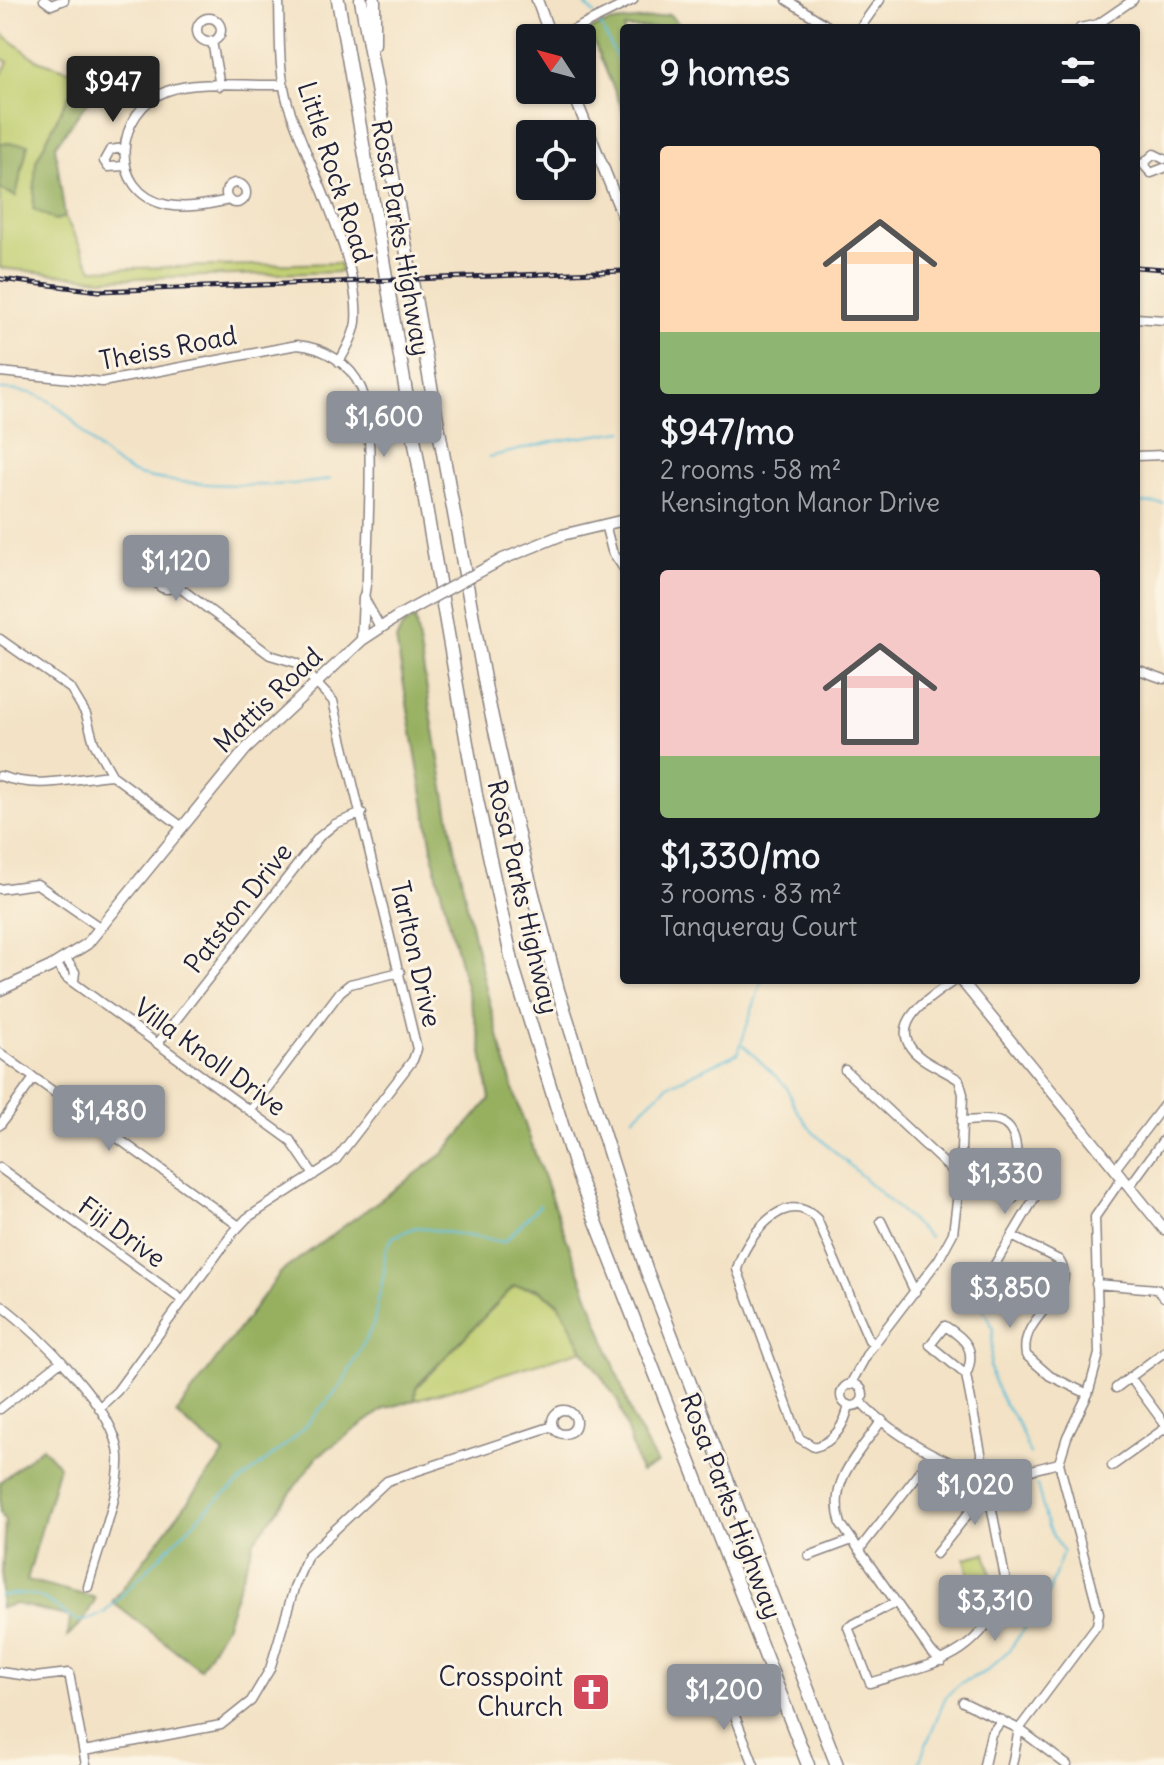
<!DOCTYPE html>
<html lang="en">
<head>
<meta charset="utf-8">
<style>
	body { margin:0; font-family:Delius,sans-serif; background:#20242c; color:#f1f3f6; height:100vh; display:flex; flex-direction:column; font-size:30px; white-space:nowrap }
	* { box-sizing:border-box; margin:0 }
	p { font-size:26px; color:#9ea1a6 }
	.icon { flex:none; width:44px; height:44px; fill:none; stroke:currentColor; stroke-width:2; stroke-linecap:round; stroke-linejoin:round }
	.map { position:relative; flex:1; overflow:hidden }
	.sheet { position:absolute; left:620px; top:24px; width:520px; height:960px; display:flex; flex-direction:column; background:#171b24; border-radius:8px; box-shadow:0 2px 6px #0004 }
	.sheet>* { flex:none }
	.needle { width:52px; rotate:306deg }
	.fabs { position:absolute; left:516px; top:24px; display:grid; gap:16px }
	.fabs a { display:grid; place-items:center; width:80px; height:80px; border-radius:8px; background:#171b24; box-shadow:0 2px 6px #0004; font-size:40px }
	.price { position:absolute; translate:-50% -68px; padding:0 18px; border-radius:8px; background:#8c9099; color:#fff; font-size:26px; line-height:52px; filter:drop-shadow(0 2px 4px #0008) }
	.price::after { content:''; position:absolute; left:50%; top:48px; width:24px; height:18px; margin-left:-12px; background:inherit; clip-path:polygon(0 0,100% 0,50% 100%) }
	.price.current { background:#222; color:#fff }
	ul { padding:0; list-style:none }
	li { display:grid; align-content:center; gap:16px; height:424px; padding:0 40px }
	li span { display:grid; place-items:center; height:248px; border-radius:8px; color:#555 }
	li>.icon { margin-inline-start:auto }
	span .icon { width:144px; height:144px; fill:#fffc; stroke-width:1 }
	li b { font-size:34px }
	h2 { display:flex; justify-content:space-between; align-items:center; height:96px; padding:0 40px; font-size:34px }
	.map>svg:first-child { display:block }
	.green { fill:#bfcd6e; stroke:#707854; stroke-width:2 }
	.forest { fill:#97b061; stroke:#5c694e; stroke-width:2 }
	.lines { fill:none; stroke-linecap:round; stroke-linejoin:round }
	.stream { stroke:#5bbdd9; stroke-width:2 }
	.minor-casing { stroke:#8a8280; stroke-width:11 }
	.major-casing { stroke:#8a8280; stroke-width:13 }
	.highway-casing { stroke:#8a8280; stroke-width:15 }
	.minor { stroke:#fff; stroke-width:8 }
	.major { stroke:#fff; stroke-width:10 }
	.highway { stroke:#fff; stroke-width:12 }
	.rail-casing { stroke:#22223b; stroke-width:5 }
	.rail { stroke:#fcf5e5; stroke-width:2; stroke-dasharray:6; stroke-linecap:butt }
	.major-bridge-casing { stroke:#8a8280; stroke-width:13; stroke-linecap:butt }
	.major-bridge { stroke:#fff; stroke-width:10 }
	.labels { text-anchor:middle; stroke-width:6; stroke-linejoin:round; paint-order:stroke }
	.street-label { font-size:26px; fill:#22223b; stroke:#fcf5e5 }
	.poi-label { font-size:26px; fill:#22223b; stroke:#fcf5e5; text-anchor:end }
</style>
</head>
<body>
<div class="map">
<svg width="1164" height="1765" viewBox="0 0 1164 1765">
	<rect width="100%" height="100%" fill="#fcf5e5"/>
	<filter id="ink" filterUnits="userSpaceOnUse"><feTurbulence type="fractalNoise" baseFrequency=".0125" numOctaves="2"/><feDisplacementMap in="SourceGraphic" scale="16" xChannelSelector="R" yChannelSelector="G"/><feConvolveMatrix kernelMatrix="1 2 1 2 8 2 1 2 1" color-interpolation-filters="sRGB"/></filter>
	<filter id="wash" filterUnits="userSpaceOnUse"><feTurbulence type="fractalNoise" baseFrequency=".006" numOctaves="4" result="noise"/><feDisplacementMap in="SourceGraphic" scale="32" xChannelSelector="R" yChannelSelector="G"/><feGaussianBlur stdDeviation="1.8" result="paint"/><feColorMatrix in="noise" values="0 0 0 0 0 0 0 0 0 0 0 0 0 0 0 0 0 1.4 0 .05"/><feComposite in="paint" operator="in"/></filter>
	<g filter="url(#wash)">
		<rect width="100%" height="100%" fill="#f3e2c5"/>
		<path class="green" d="M1 33 37 60 103 81 89 100 69 95 36 161 55 220 65 217 92 269 339 263 342 272 102 279 0 268V189L15 196 28 145 0 143V77L8 62 0 58Z
			M514 1286C559 1289 565 1314 583 1350L415 1400 416 1388Z
			M986 1553 996 1596 975 1601 965 1558Z"/>
		<path class="forest" d="M669 14 683 28H624V113L589 31C614 15 642 25 669 14Z
			M69 95 89 100 55 146 65 217 55 220 33 209 36 161Z
			M0 143 28 144 16 196 0 189Z
			M415 618C441 776 467 934 513 1088 548 1200 596 1308 633 1419L657 1464 640 1472 618 1401 583 1350 559 1303 536 1288 514 1286 416 1387 415 1400 384 1409 318 1456 254 1541 225 1626 200 1669 112 1602 224 1454 176 1414 281 1272 443 1154 490 1099 480 1040 436 871 396 640 402 627Z
			M42 1447 59 1466 27 1580 96 1598 84 1620 68 1637 70 1617 16 1604 0 1608 5 1521 0 1513V1482Z"/>
		<g class="lines">
			<path class="stream" d="M581 0 594 14
				M599 22 624 72
				M0 390C72 387 73 442 129 471 159 487 297 489 330 479
				M489 457 556 441 624 431
				M1136 503 1164 504
				M743 1045 786 1086 796 1109 812 1131 929 1237
				M633 1118 668 1085 738 1053 762 980
				M952 1263 989 1318 993 1330 990 1367 993 1379 1004 1404 1017 1421 1030 1455
				M0 1596C15 1594 30 1592 44 1599 71 1612 70 1633 105 1612L210 1506 294 1438 341 1386 373 1325 384 1273 385 1251 393 1237 416 1227 504 1242 540 1205
				M918 1765 946 1696 961 1683 987 1671 1010 1649 1047 1597 1063 1552 1048 1527 1037 1485"/>
		</g>
	</g>
	<g filter="url(#ink)">
		<g class="lines">
			<g class="minor-casing">
				<path id="minor" d="M44 0 51 5 64 0
					M279 0C280 34 278 71 288 104 307 164 361 260 356 322 354 336 346 350 339 362
					M787 0 831 28
					M197 30a12 12 0 1 1 24 0a12 12 0 1 1-24 0Z
					M860 28 880 0
					M1080 28 1098 24 1133 0
					M557 38 633 0
					M212 41 220 86
					M124 148 110 150 104 161 108 167 125 166
					M1136 163 1143 164 1151 173 1164 168
					M1143 164 1154 154 1164 159
					M226 193a10 10 0 1 1 20 0a10 10 0 1 1-20 0Z
					M229 200C209 204 188 209 167 205 106 192 115 110 167 91 197 80 251 86 284 85
					M1136 318 1164 320
					M0 372 102 382 297 345C323 347 350 363 361 388 376 421 367 537 367 579L364 598 380 627
					M1136 456 1164 455
					M605 524 612 551 624 569
					M156 578a11 11 0 1 1 22 0a11 11 0 1 1-22 0Z
					M0 639 71 689 86 714 94 743 112 775 181 826
					M1136 669 1164 679
					M0 776C40 790 72 778 112 775
					M0 889 37 884 101 928
					M66 959 75 972 74 980
					M56 964 67 978 290 1140 314 1175
					M158 1043 319 837 335 824 362 813
					M0 1053 239 1226
					M845 1070 960 1178
					M251 1110 340 992 350 984 400 972
					M962 1121C973 1121 990 1118 1000 1122 1026 1131 1014 1178 1013 1199
					M0 1125 34 1078
					M0 1168 182 1300
					M1115 1169 1164 1105
					M1129 1187 1164 1139
					M881 1221 915 1292
					M1012 1236 1059 1260C1082 1295 1018 1314 1026 1355L1050 1376 1088 1394
					M991 1271 1047 1177
					M1096 1284 1157 1289 1164 1297
					M0 1304C36 1332 117 1409 119 1456 121 1494 98 1549 88 1587
					M1130 1377 1164 1423
					M841 1395a11 11 0 1 1 22 0a11 11 0 1 1-22 0Z
					M850 1385 868 1352 939 1259 953 1233 960 1178 963 1094 959 1080C945 1070 921 1062 911 1048 890 1019 937 993 955 980
					M1116 1388 1164 1352
					M861 1402C891 1434 959 1476 1004 1474 1022 1474 1042 1467 1059 1463
					M849 1405C845 1424 834 1443 814 1447L799 1438 737 1269C745 1239 785 1185 817 1219L869 1340 874 1344
					M99 1408 117 1391 232 1234 247 1218 335 1161 413 1060 417 1049 333 701 297 663 270 655 176 585
					M0 1409 61 1361
					M552 1422a12 12 0 1 1 24 0a12 12 0 1 1-24 0Z
					M882 1420C858 1455 827 1481 841 1524L931 1652 942 1661
					M1112 1466 1164 1429
					M859 1550 933 1455
					M936 1554 980 1499 986 1485
					M809 1556 852 1540
					M896 1602 848 1627 870 1683C937 1662 977 1660 1007 1588L966 1375 930 1345 945 1326C966 1339 977 1350 966 1375
					M0 1672 35 1677 69 1673 86 1765
					M724 1688 754 1765
					M963 1702 1019 1729 1067 1765
					M84 1751 221 1725 251 1701 270 1669 295 1585 308 1555 387 1481 553 1426
					M984 1765 991 1734 1002 1720
					M1012 1765 1019 1729 1097 1625 1099 1613 1059 1463 1067 1437 1088 1394 1099 1354 1095 1217 1122 1178"/>
			</g>
			<g class="major-casing">
				<path id="major" d="M537 0 551 38
					M572 90 624 219
					M503 559 562 535 624 520
					M362 640 364 598
					M961 980 1164 1229
					M0 990 50 967 87 944 246 749 362 640 400 615"/>
			</g>
			<g class="highway-casing">
				<path id="highway" d="M338 0 476 795 514 970 577 1173 808 1765
					M361 0 486 690 521 848 558 990 646 1269 837 1765
					M374 0V44"/>
			</g>
			<use href="#minor" class="minor"/>
			<use href="#major" class="major"/>
			<use href="#highway" class="highway"/>
			<g class="rail-casing">
				<path id="rail" d="M1136 267 1164 269
					M0 279 99 291 624 271"/>
			</g>
			<use href="#rail" class="rail"/>
			<g class="major-bridge-casing">
				<path id="major-bridge" d="M400 615 503 559"/>
			</g>
			<use href="#major-bridge" class="major-bridge"/>
		</g>
	</g>
	<defs>
		<g id="church-square" transform="scale(2)"><rect x="-9" y="-9" width="18" height="18" rx="4" fill="#d1495b" stroke="#fcf5e5"/><path d="M-1.2-6h2.4v3.5h3.3v2.4h-3.3V6h-2.4V-.1h-3.3v-2.4h3.3Z" fill="#fff"/></g>
	</defs>
	<g fill-rule="evenodd">
		<use href="#church-square" x="591" y="1692"/>
	</g>
	<g class="labels">
		<g class="street-label">
			<text transform="translate(335 172) rotate(72)" y="9">Little Rock Road</text>
			<text transform="translate(401 238) rotate(80)" y="9">Rosa Parks Highway</text>
			<text transform="translate(168 348) rotate(-11)" y="9">Theiss Road</text>
			<text transform="translate(268 700) rotate(-44)" y="9">Mattis Road</text>
			<text transform="translate(523 897) rotate(77)" y="9">Rosa Parks Highway</text>
			<text transform="translate(238 908) rotate(-52)" y="9">Patston Drive</text>
			<text transform="translate(416 954) rotate(77)" y="9">Tarlton Drive</text>
			<text transform="translate(210 1057) rotate(36)" y="9">Villa Knoll Drive</text>
			<text transform="translate(122 1232) rotate(36)" y="9">Fiji Drive</text>
			<text transform="translate(731 1506) rotate(69)" y="9">Rosa Parks Highway</text>
		</g>
		<g class="poi-label">
			<text x="563" y="1686">Crosspoint<tspan x="563" dy="30">Church</tspan></text>
		</g>
	</g>
</svg>
<div class="fabs">
<a><svg class="needle" viewBox="-14 -14 28 28"><path d="M0-13l5 13h-10z" fill="#e53935"/><path d="M0 13l5-13h-10z" fill="#9ea1a6"/></svg></a>
<a><svg class="icon" aria-label="locate" viewBox="0 0 24 24"><circle cx="12" cy="12" r="6"/><path d="M12 2v4M12 18v4M2 12h4M18 12h4"/></svg></a>
</div>
<b class="price current" style="left:113px;top:124px">$947</b>
<b class="price" style="left:384px;top:459px">$1,600</b>
<b class="price" style="left:176px;top:603px">$1,120</b>
<b class="price" style="left:109px;top:1153px">$1,480</b>
<b class="price" style="left:1005px;top:1216px">$1,330</b>
<b class="price" style="left:1010px;top:1330px">$3,850</b>
<b class="price" style="left:975px;top:1527px">$1,020</b>
<b class="price" style="left:995px;top:1643px">$3,310</b>
<b class="price" style="left:724px;top:1732px">$1,200</b>
<section class="sheet">
<h2>9 homes<svg class="icon" aria-label="filters" viewBox="0 0 24 24"><path d="M4 7h16M4 17h16"/><circle cx="9" cy="7" r="2"/><circle cx="15" cy="17" r="2"/></svg></h2>
<ul>
<li><span style="background:linear-gradient(#ffd9b3 75%,#8fb573 0)"><svg class="icon" aria-label="home" viewBox="0 0 24 24"><path d="M3 11l9-7 9 7M6 9v11h12V9"/></svg></span><div><b>$947/mo</b><p>2 rooms · 58 m²</p><p>Kensington Manor Drive</p></div></li>
<li><span style="background:linear-gradient(#f6c9c9 75%,#8fb573 0)"><svg class="icon" aria-label="home" viewBox="0 0 24 24"><path d="M3 11l9-7 9 7M6 9v11h12V9"/></svg></span><div><b>$1,330/mo</b><p>3 rooms · 83 m²</p><p>Tanqueray Court</p></div></li>
</ul>
</section>
</div>
</body>
</html>
